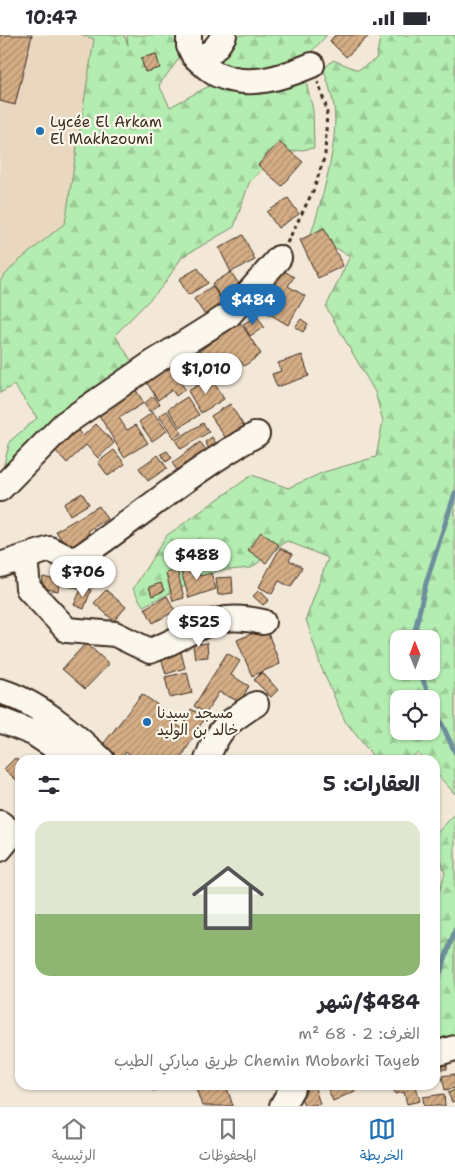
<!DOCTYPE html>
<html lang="ar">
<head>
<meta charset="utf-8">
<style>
	body { margin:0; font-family:"Shantell Sans","Playpen Sans Arabic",sans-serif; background:#f2f2f3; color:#2b2b33; direction:rtl; height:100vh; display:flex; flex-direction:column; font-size:19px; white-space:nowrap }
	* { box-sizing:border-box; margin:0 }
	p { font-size:16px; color:#7c7c81 }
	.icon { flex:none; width:28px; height:28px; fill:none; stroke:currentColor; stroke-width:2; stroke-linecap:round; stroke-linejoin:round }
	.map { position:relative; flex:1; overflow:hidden; direction:ltr }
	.details { position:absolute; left:15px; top:720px; width:425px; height:335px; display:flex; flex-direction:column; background:#fff; border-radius:15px; box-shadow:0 1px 4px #0004; direction:rtl }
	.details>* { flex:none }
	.needle { width:32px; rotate:359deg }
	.controls { position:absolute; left:390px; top:595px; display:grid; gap:10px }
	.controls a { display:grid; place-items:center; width:50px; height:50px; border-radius:10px; background:#fff; box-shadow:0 1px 4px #0004; font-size:25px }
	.price { position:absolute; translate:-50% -42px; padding:0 11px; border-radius:18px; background:#fff; color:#222; font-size:16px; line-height:32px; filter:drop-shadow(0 1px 2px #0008) }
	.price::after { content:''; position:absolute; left:50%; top:30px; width:15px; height:11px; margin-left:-8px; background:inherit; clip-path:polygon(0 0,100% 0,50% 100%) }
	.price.current { background:#1f6fb2; color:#fff }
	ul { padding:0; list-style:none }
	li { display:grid; align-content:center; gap:10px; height:265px; padding:0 20px }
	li+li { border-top:1px solid #e1e1e2 }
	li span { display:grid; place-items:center; height:155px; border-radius:15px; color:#555 }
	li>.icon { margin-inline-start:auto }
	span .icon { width:90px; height:90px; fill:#fffc; stroke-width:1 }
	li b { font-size:21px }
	h2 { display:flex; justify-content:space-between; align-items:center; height:60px; padding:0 20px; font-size:21px }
	.status { display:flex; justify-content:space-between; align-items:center; height:35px; padding:0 25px; background:#fff; direction:ltr }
	.status svg { height:14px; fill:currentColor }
	.tabs { display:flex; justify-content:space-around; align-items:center; height:70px; border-top:1px solid #e1e1e2; background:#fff; font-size:14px; color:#7c7c81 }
	.tabs a { display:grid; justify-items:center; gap:2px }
	.tabs .current { color:#1f6fb2 }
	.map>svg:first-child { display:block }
	.built { fill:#ead7bf }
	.forest { fill:url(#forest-firs); stroke:#788c68; fill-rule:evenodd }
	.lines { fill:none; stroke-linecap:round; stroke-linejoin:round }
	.stream { stroke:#6d8e9c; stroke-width:5 }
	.building { fill:url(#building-hatch); stroke:#3b2a1e }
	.minor-casing { stroke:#3b2a1e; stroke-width:28 }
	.path { stroke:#3b2a1e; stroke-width:3; stroke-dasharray:4 4; stroke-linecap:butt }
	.minor { stroke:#fbf7ec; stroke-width:24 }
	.poi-dot { fill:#1f6fb2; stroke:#fbf7ec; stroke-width:2 }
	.labels { text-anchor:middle; stroke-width:4.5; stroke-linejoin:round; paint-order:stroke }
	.poi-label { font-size:15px; fill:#3b2a1e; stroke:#fbf7ec; text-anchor:start }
</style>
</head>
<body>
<div class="status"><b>10:47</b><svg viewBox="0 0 49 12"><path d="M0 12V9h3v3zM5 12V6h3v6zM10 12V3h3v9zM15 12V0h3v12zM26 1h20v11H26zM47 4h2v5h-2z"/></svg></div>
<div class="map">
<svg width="455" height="1071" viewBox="0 0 455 1071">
	<defs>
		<pattern id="forest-firs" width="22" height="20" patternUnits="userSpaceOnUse" patternTransform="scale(1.25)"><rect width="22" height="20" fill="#b4edb1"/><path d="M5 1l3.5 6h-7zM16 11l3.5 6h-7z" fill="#9ccb98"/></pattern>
		<pattern id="building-hatch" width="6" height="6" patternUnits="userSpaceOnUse" patternTransform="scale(1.25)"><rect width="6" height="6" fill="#d5ae86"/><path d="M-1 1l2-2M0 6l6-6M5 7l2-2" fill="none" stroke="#ae8e6d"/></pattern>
	</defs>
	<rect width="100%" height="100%" fill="#f3e8d8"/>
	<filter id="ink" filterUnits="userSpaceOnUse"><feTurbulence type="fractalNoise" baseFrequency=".02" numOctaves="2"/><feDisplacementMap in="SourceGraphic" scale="10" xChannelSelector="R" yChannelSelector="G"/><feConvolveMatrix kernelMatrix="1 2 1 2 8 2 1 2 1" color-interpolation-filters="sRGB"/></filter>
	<g filter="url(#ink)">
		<path class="built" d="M0 0H81L94 4 65 188 14 230 0 246Z"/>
		<path class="forest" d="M82 0H124L128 10 127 0H186L181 21 159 50 170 72 211 50 304 39 313 75 314 113 276 119 249 148 234 192 182 222 162 252 115 300 145 347 85 389 4 465V429L10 406 37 383 14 350 0 358V246L14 230 65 188 94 4Z
			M239 0H327L310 18 290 32 233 38 217 27Z
			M375 0H455V759L435 737V725H424L418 718 407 725H376L345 686 321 632 306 584 328 523 287 506 251 533 217 536 143 571 133 554 166 501 252 440 288 453 324 437 376 422 383 386 375 357 326 272 350 221 311 199C322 165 339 107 334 71 332 59 327 46 324 34L333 25 358 35 376 24 380 3ZM399 604H431V636H399ZM399 664H431V696H399Z
			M455 779V1008L435 1016V870L445 838 435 807V800Z"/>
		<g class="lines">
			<path class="stream" d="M413 604 426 548 455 458
				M420 636 430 664
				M431 666 455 717
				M435 953 455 895"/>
		</g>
		<path class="building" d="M0 0H32L15 70 0 66Z
			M335 0H370L346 22 330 6Z
			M156 19 160 33 145 37 141 23Z
			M279 107 303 127 282 151 258 130Z
			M288 163 299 179 278 193 267 177Z
			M324 193 343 231 318 243 300 205Z
			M243 200 255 225 231 237 219 213Z
			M278 232 294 242 288 251 305 261 288 290 266 277 277 258 266 251Z
			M198 233 208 248 188 260 179 244Z
			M231 237 244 257 225 269 212 249Z
			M212 251 225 270 207 283 194 264Z
			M257 281 264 292 250 301 243 289Z
			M238 284 261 319 244 331 239 325 216 340 199 316 219 302 217 298Z
			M301 284 308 289 303 297 295 292Z
			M194 311 210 341 195 349 179 319Z
			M302 320 309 341 277 352 272 339 281 336 278 328Z
			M174 326 185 342 179 345 185 354 176 361 172 355 158 365 145 345Z
			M211 343 224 364 201 378 188 356Z
			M134 352 144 368 119 383 127 395 136 390 148 408 124 422 96 375Z
			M153 361 160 369 150 377 144 369Z
			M187 362 199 380 180 392 168 374Z
			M230 369 245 393 227 405 211 381Z
			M167 376 182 398 174 403 159 381Z
			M153 377 167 396 152 406 139 387Z
			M203 388 209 397 181 414 175 405Z
			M96 389 114 408 98 423 86 410 67 428 52 412 74 392 83 401Z
			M212 402 219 414 212 419 205 407Z
			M200 407 207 416 179 438 172 428Z
			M114 415 125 429 108 441 98 427Z
			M167 416 172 423 166 427 161 419Z
			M158 420 167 433 148 446 139 433Z
			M82 458 89 469 70 480 64 469Z
			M99 471 107 484 88 496 95 508 72 522 56 496Z
			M261 497 279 510 266 528 248 515Z
			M280 513 293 519 289 525 302 532 291 552 279 546 272 559 259 552Z
			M95 523 104 527 93 553 83 549Z
			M59 526 83 530 79 553 59 550 58 556 42 553 43 542 56 545Z
			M196 529 200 541 211 538 216 554 189 563 180 533Z
			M177 535 184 563 173 566 166 538Z
			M232 542 233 558 218 560 216 543Z
			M161 548 164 556 152 561 149 552Z
			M82 552 91 555 84 574 74 570Z
			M106 555 126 572 114 586 94 568Z
			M259 555 269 565 263 570 253 561Z
			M167 561 175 576 153 588 145 573Z
			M266 593 280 629 252 641 237 605Z
			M197 599 199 609 207 608 208 622 195 623 191 600Z
			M86 608 109 629 85 654 62 634Z
			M181 617 185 633 166 639 161 623Z
			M227 618 240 626 231 640 249 651 240 667 219 657 206 678 194 671Z
			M187 637 192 658 170 663 165 642Z
			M262 637 278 655 271 662 254 645Z
			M142 659 159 671 155 677 182 693 191 674 205 682 180 725H138L126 717 120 725H114L101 712Z
			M15 723 20 727V748L4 734Z
			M435 1025H447V1034H435Z
			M455 1039V1053L445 1055 442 1041Z
			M151 1050H172L153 1056Z
			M195 1050H226L233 1071H202Z
			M307 1050H314L320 1069 304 1071 298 1052Z
			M326 1050H352L355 1056 333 1066Z
			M393 1050H419L416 1051 420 1066 407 1069 404 1057 395 1059Z
			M455 1055V1066L452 1067 448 1058Z
			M444 1059 445 1071H424L423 1062Z"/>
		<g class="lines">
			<g class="minor-casing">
				<path id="minor" d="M189 0V11L194 21C211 21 216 14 224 0
					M194 21C201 27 210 37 218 40 250 54 283 42 312 30
					M0 454 64 389 151 329 229 280 279 223
					M25 522 28 553 67 595 115 599 150 616C197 600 206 574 263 587
					M0 530 50 514 74 526C136 485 192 435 257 399
					M0 656C38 667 73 698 102 725
					M0 685 33 698 70 722 79 725
					M207 725C217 694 229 686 256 669
					M0 788 13 798 0 814
					M435 1019 455 1013
					M282 1071 294 1050"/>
			</g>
			<path class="path" d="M287 208 314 154 325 120 327 75 318 47"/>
			<use href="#minor" class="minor"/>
		</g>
	</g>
	<g class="poi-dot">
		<circle cx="40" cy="96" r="5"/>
		<circle cx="147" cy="687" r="5"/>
	</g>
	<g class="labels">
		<g class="poi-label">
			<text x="50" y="92">Lycée El Arkam<tspan x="50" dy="17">El Makhzoumi</tspan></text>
			<text x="157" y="683">مسجد سيدنا<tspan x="157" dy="17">خالد بن الوليد</tspan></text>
		</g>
	</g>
</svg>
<div class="controls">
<a><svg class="needle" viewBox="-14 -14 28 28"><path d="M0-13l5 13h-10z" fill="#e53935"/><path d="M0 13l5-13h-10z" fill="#7c7c81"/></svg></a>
<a><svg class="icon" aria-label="locate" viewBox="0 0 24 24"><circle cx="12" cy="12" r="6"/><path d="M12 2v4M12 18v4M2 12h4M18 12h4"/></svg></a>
</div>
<b class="price current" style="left:253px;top:291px">$484</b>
<b class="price" style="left:206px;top:360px">$1,010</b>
<b class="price" style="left:197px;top:546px">$488</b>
<b class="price" style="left:83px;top:563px">$706</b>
<b class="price" style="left:199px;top:613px">$525</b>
<section class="details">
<h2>العقارات: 5<svg class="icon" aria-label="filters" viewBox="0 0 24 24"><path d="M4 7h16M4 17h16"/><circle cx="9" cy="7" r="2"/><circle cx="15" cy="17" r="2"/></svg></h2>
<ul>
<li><span style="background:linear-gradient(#dfe7d0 60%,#8fb573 0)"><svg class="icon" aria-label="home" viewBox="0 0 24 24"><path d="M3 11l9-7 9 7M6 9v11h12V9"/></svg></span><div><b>$484/شهر</b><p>الغرف: 2 · 68 m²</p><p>Chemin Mobarki Tayeb طريق مباركي الطيب</p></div></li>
</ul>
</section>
</div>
<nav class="tabs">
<a class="current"><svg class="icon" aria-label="map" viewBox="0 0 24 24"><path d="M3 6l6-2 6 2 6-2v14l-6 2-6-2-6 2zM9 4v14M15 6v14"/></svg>الخريطة</a>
<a><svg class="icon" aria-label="saved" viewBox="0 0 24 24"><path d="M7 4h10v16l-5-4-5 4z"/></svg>المحفوظات</a>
<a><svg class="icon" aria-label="home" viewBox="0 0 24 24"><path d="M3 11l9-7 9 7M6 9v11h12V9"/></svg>الرئيسية</a>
</nav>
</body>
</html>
